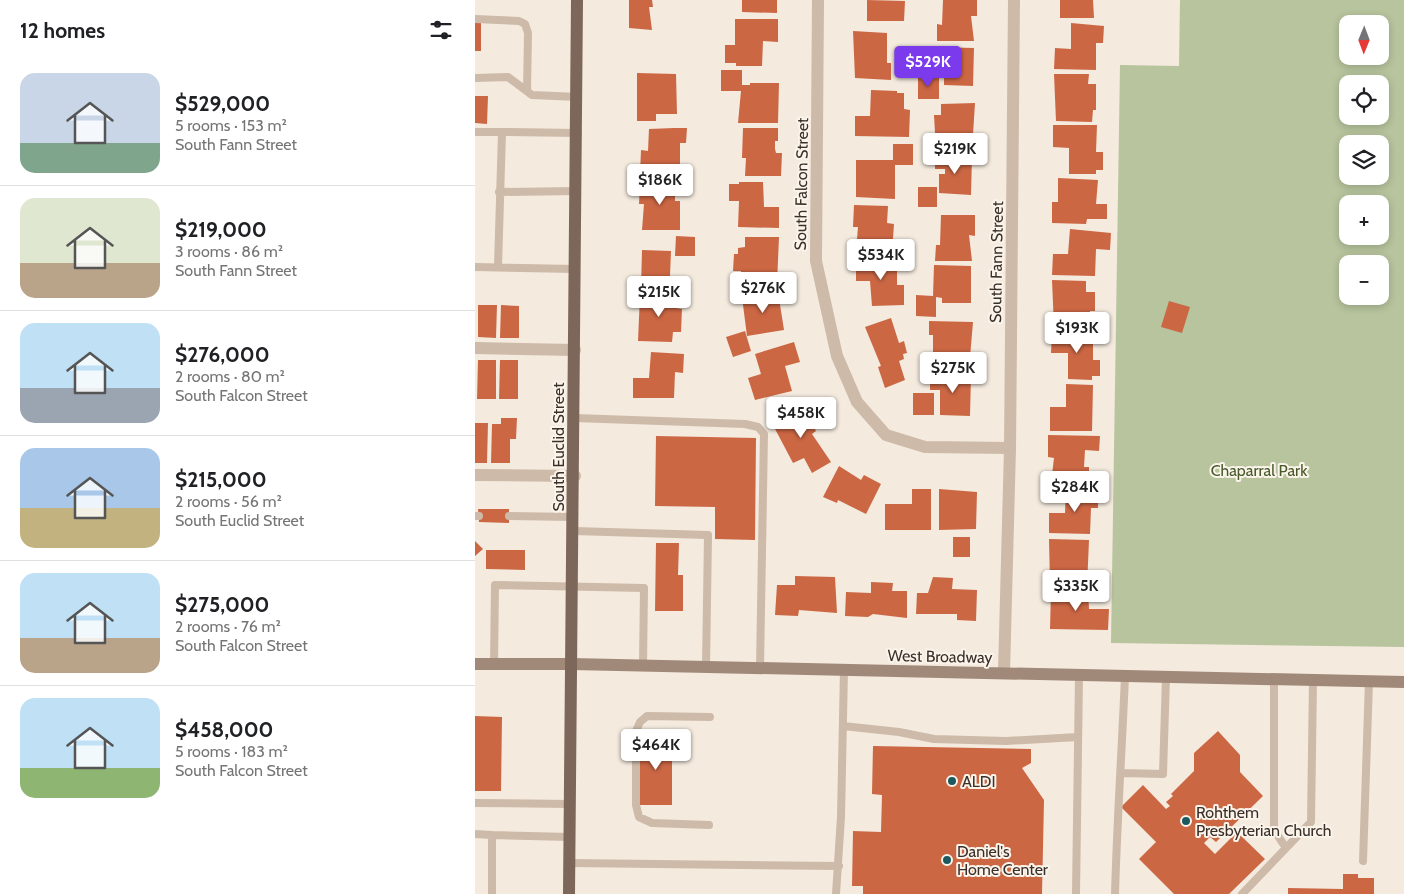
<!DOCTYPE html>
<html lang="en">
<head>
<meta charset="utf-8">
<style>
	body { margin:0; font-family:Cabin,sans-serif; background:#f2f2f2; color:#202124; height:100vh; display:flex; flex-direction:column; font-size:19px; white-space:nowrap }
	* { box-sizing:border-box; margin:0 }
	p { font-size:16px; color:#757577 }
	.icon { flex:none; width:28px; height:28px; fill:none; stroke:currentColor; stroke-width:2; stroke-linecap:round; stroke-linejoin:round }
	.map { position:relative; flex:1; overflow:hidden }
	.details { display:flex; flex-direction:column; background:#fff; width:475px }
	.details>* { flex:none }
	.needle { width:32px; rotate:181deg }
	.fabs { position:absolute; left:864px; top:15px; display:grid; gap:10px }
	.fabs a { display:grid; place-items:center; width:50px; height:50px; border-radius:10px; background:#fff; box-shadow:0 2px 8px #0003; font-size:25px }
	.price { position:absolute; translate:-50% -42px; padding:0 11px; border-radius:5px; background:#fff; color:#222; font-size:16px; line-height:32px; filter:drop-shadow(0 1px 2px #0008) }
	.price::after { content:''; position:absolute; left:50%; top:30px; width:15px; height:11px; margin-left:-8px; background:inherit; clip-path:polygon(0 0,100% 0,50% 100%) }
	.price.selected { background:#7c3aed; color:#fff }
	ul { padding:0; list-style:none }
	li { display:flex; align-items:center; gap:15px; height:125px; padding:0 20px }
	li+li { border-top:1px solid #e0e0e0 }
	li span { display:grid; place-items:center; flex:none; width:140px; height:100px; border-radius:15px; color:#555 }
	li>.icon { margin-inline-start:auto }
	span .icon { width:60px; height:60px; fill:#fffc; stroke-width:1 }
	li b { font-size:21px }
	h2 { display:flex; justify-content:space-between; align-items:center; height:60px; padding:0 20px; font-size:21px }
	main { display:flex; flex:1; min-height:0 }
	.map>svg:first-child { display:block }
	.green { fill:#b7c49d; fill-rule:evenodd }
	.building { fill:#cc6744 }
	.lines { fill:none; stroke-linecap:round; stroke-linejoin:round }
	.service { stroke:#cdbaa9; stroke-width:8 }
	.minor { stroke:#cdbaa9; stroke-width:12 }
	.secondary { stroke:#a1897a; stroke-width:12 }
	.primary { stroke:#7d665a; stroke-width:12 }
	.poi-dot { fill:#1c595e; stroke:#fbf4eb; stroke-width:2 }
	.labels { text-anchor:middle; stroke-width:4; stroke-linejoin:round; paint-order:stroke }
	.street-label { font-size:16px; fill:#3a2f29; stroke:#fbf4eb }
	.park-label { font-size:16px; fill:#485a2b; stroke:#fbf4eb }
	.poi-label { font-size:16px; fill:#3a2f29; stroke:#fbf4eb; text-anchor:start }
</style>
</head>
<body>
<main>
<section class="details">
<h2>12 homes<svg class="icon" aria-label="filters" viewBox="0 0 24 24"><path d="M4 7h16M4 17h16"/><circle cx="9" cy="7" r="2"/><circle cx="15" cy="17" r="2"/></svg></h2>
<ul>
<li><span style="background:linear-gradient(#c9d6e8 70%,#7fa58c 0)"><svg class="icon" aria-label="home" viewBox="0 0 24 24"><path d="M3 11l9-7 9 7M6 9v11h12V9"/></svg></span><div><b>$529,000</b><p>5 rooms · 153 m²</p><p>South Fann Street</p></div></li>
<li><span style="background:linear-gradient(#dfe7d0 65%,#b9a48a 0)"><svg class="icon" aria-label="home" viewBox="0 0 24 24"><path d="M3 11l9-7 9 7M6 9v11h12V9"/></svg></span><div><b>$219,000</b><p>3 rooms · 86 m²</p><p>South Fann Street</p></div></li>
<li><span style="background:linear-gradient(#bfe0f5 65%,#9aa5b1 0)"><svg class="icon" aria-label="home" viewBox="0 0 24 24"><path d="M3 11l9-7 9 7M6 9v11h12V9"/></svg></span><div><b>$276,000</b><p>2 rooms · 80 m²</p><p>South Falcon Street</p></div></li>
<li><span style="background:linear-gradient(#a9c7e8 60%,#c2b280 0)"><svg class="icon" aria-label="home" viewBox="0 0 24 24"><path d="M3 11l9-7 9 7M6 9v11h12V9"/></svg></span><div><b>$215,000</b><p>2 rooms · 56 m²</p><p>South Euclid Street</p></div></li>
<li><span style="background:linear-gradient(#bfe0f5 65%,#b9a48a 0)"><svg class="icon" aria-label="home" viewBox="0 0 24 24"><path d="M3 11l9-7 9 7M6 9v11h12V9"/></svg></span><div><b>$275,000</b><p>2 rooms · 76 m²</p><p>South Falcon Street</p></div></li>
<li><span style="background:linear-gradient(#bfe0f5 70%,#8fb573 0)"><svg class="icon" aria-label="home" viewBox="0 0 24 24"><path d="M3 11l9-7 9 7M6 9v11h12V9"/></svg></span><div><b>$458,000</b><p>5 rooms · 183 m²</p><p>South Falcon Street</p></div></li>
</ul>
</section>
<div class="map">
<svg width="929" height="894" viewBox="0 0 929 894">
	<rect width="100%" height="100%" fill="#f4eade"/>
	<path class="green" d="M705 0H929V647L636 643 645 65 704 66ZM872 24H905V56H872ZM872 84H905V116H872ZM872 144H905V176H872ZM872 204H905V236H872ZM872 264H905V296H872Z"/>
	<path class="building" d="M154 0H177L178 7H174L177 30 154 28Z
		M267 0H302V13L267 12Z
		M392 0 430 1 429 21H392Z
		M468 0H502V16H496L499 41H462V24L467 25Z
		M585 0H618L619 18H585Z
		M260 19H303V42L288 41 287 66H261V63H250V45H260Z
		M0 22H6V51H0Z
		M596 23 629 26 628 43H621V70L579 69 580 48 596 49Z
		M378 31 412 33V63H416V80L380 78Z
		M460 47 499 48 498 86 469 85V61H460Z
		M246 70H267V85H275V83H304L303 123H263L266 91H246Z
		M162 73 201 74 202 114H181V121H162Z
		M579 74H614L613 84H621V110H618L617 122 581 121Z
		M443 77 464 78V99H443Z
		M396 90 422 91V93H429V109L435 110 434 137 380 136V116H395Z
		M0 96H13L12 124 0 123Z
		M500 103 497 150 461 151 459 115H466V104Z
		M578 125H622L621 152H628V170H621V174H594V148L578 147Z
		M199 128H212L211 143H205V167L195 166V174H165L166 150 173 151 174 129Z
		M268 128H303V141H300V149L301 153H307L306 176H270L271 158H267Z
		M418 144H438V165H420V199L381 197V160H418Z
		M460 157H497L496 195 464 193V174H470V169H460Z
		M583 178 623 180 621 204H632V219H612L611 224 577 223V202H583Z
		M165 182H200V201H205V230H167L169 204H164Z
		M264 182H288L289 207H304V228L263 227 264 201H254V184H264Z
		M443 187H462V207H443Z
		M379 205 413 206 412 223 419 224 417 252 381 251 383 227H378Z
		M466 215H500V236L494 235 497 261H460L461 245H465Z
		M595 229 636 233 635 250 621 249 620 276 577 275 578 254H593Z
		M201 236 220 237V256H200Z
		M270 237H304L302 284H266V271H258L259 254H263V248L270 247Z
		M167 250 196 251 195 276H204V289L166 288Z
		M381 260H422V285H429V305L397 306 395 281H381Z
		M459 265 496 266V303H467V298L461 297V317L441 316V295L458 296Z
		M577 280 611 281V292H620V311H615V328L579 327Z
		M303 292 309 330 272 336 267 297Z
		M192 294H202L201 308 207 309 206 332H198L197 342 163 341 165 295Z
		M694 301 715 307 707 333 686 327Z
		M3 305H22L21 338 3 337Z
		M26 305 44 306V338H25Z
		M416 318 424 343 429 341 432 353 428 354 429 359 424 361 430 380 410 388 403 367 406 366 390 327Z
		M454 321 498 322 494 369 458 370V335H454Z
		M270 331 276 351 258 357 251 337Z
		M577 332 618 333V360H625V376H617V380L593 379V353H576Z
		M319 342 325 362 310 366 317 391 280 400 273 378 286 374 280 354Z
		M176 352 209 354 208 373 200 372 199 398H158V378H174Z
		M3 360H21V399H2Z
		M25 360H43V399H24Z
		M455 375 496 376 495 416 465 415V390H455Z
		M591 384 618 385 617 431H575V407H591Z
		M438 393H459V415H438Z
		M328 407 341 431 337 434 356 462 337 473 329 458 318 463 299 427 305 424 301 417 314 409 317 415Z
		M26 418H42L41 439H35V463H16L17 424H26Z
		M0 423H13L12 463H0Z
		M573 435 625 436 624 451 610 450 609 467H614V484L576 483 579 458 573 457Z
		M181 436 281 438 280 540 240 539V507L180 506Z
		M364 466 386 480 389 475 406 484 391 514 363 500 362 503 348 497Z
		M591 488 615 489V492H623V508H616L615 534 574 533V513H590Z
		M437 489H456V530H410V504H437Z
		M464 489 502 492 501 529 464 530Z
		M3 509H34V523L4 522Z
		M478 537H495V557H478Z
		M574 539 614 540 612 587 575 585Z
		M0 541 8 549 0 556Z
		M181 543H204L203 575H208V611H180Z
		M11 550H50V570L11 569Z
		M320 576 360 577 362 613 324 610 323 616 300 615 302 585H320Z
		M458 577 478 578 477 589 502 590 501 621 482 620V614H441L442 593H453Z
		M396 582 418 583 417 591H432V618L398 614 393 617 370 616 371 592 396 593Z
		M576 591H613L614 609H634L633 630 575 629Z
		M0 716 27 717 26 791H0Z
		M743 731 765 755V772L788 796 741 842 735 837 729 843 740 854 762 832 790 859 754 894H699L664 859 681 842 646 807 668 785 691 809 695 806 691 802 698 796 696 794 719 771V753Z
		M167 737H197V805H165L164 744H167Z
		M398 746 556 749V763L547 768 569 800 567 894H388V886H377L378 831 406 832 407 795 397 794Z
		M868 874H883V878H899V894H813V888L868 889Z"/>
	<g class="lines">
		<path class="service" d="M0 19 44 21 50 24 53 33 52 91
			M0 78 33 77 57 95 103 97
			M0 132H27L23 267
			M27 132 103 133
			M24 192 101 191
			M0 267 100 269
			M100 418 270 424 283 427 289 434 285 668
			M0 516H4
			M34 516 99 517
			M99 531 233 535 231 667
			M19 664 20 585 169 588 168 666
			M799 679V830L811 848
			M368 726 424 732 459 739 531 741 603 737
			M646 773 688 774 691 677
			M0 803 95 804
			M234 825 177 823 164 817 161 805V731L165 722 172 716 235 717
			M0 834 17 835V894
			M17 835 95 837
			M888 861 894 681
			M94 863 364 866
			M361 894 366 817 369 670
			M601 894 604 675
			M640 894C642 821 647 749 650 676
			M767 894 836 822 838 680"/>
		<path class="minor" d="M343 0 341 261 362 356 382 402 411 435 450 447 535 448
			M0 348 100 350
			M0 475 100 476
			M529 673 535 448 539 0"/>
		<path class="secondary" d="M0 664H97L929 682"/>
		<path class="primary" d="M94 894 102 0"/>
	</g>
	<g class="poi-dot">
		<circle cx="477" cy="781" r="5"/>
		<circle cx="711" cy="821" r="5"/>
		<circle cx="472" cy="860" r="5"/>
	</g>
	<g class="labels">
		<g class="street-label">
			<text transform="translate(326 184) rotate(-89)" y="6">South Falcon Street</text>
			<text transform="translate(521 262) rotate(-89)" y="6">South Fann Street</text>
			<text transform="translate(83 447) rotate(-90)" y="6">South Euclid Street</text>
			<text transform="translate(465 656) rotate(1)" y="6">West Broadway</text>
		</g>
		<g class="park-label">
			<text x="784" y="476">Chaparral Park</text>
		</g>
		<g class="poi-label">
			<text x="487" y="787">ALDI</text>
			<text x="721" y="818">Rohthem<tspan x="721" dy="18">Presbyterian Church</tspan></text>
			<text x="482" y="857">Daniel's<tspan x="482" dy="18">Home Center</tspan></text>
		</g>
	</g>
</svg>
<div class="fabs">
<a><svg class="needle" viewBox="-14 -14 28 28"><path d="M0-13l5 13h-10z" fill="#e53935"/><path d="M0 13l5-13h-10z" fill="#757577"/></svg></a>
<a><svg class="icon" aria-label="locate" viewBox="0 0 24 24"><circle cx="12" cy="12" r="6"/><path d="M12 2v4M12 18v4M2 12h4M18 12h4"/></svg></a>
<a><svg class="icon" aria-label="layers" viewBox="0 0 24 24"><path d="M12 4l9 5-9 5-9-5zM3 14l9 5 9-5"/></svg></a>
<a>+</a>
<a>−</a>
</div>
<b class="price selected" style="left:453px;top:88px">$529K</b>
<b class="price" style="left:480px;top:175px">$219K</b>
<b class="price" style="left:185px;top:206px">$186K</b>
<b class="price" style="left:406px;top:281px">$534K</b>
<b class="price" style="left:288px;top:314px">$276K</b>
<b class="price" style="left:184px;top:318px">$215K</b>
<b class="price" style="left:602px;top:354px">$193K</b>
<b class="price" style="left:478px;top:394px">$275K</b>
<b class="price" style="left:326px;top:439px">$458K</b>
<b class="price" style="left:600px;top:513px">$284K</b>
<b class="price" style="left:601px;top:612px">$335K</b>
<b class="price" style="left:181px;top:771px">$464K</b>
</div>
</main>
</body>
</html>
